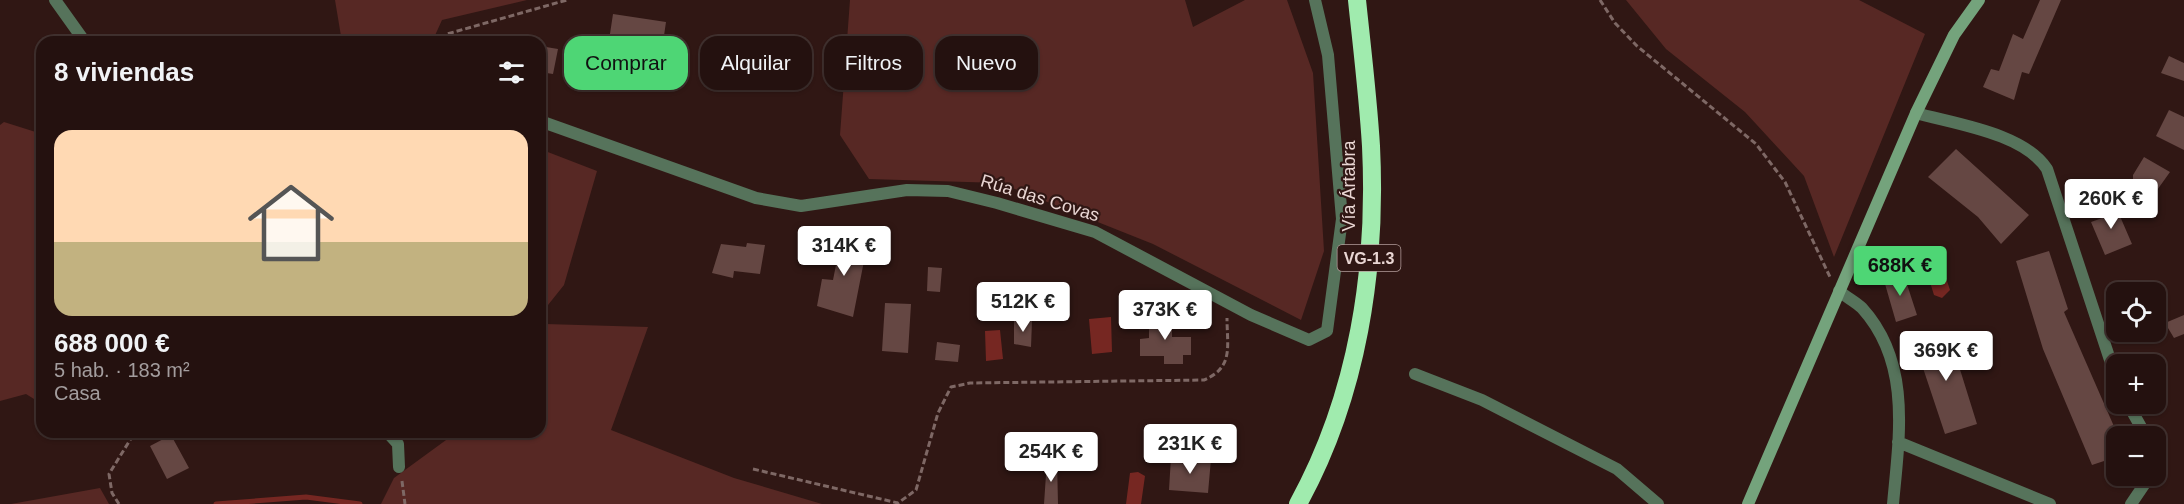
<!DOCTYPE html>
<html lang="es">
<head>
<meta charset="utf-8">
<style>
	body { margin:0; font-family:Helvetica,sans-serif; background:#301f1d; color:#f1f3f6; height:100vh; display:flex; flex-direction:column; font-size:22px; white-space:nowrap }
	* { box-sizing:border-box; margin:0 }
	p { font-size:20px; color:#a39d9e }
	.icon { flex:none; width:33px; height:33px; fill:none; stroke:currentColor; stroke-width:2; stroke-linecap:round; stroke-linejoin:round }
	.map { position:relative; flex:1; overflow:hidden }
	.drawer { position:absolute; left:36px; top:36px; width:510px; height:402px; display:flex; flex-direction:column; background:#24110f; border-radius:18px; box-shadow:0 2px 4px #0004,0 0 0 2px #41312f }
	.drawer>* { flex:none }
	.hud { position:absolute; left:564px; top:36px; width:570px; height:54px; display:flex; gap:12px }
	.buttons { position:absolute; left:2106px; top:282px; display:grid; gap:12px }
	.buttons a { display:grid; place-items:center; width:60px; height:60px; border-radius:12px; background:#24110f; box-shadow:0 2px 4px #0004,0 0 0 2px #41312f; font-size:30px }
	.price { position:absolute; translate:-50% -51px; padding:0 14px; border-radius:6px; background:#fff; color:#222; font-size:20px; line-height:39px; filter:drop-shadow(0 2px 3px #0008) }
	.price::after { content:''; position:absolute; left:50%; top:36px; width:18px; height:14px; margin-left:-9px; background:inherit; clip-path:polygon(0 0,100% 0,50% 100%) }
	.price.current { background:#4ed675; color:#111 }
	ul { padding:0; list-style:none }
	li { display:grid; align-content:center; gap:12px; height:318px; padding:0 18px }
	li span { display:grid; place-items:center; height:186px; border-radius:18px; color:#555 }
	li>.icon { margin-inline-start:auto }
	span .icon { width:108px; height:108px; fill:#fffc; stroke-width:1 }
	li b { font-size:26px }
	h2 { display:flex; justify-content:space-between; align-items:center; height:72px; padding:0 18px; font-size:26px }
	.tag { padding:0 21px; border-radius:18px; background:#24110f; box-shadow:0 2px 4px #0004,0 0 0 2px #41312f; font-size:21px; line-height:54px }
	.tag.current { background:#4ed675; color:#111 }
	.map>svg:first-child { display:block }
	.green { fill:#572824 }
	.water { fill:#762722 }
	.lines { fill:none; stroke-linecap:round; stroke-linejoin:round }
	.stream { stroke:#762722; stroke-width:5 }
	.building { fill:#654743 }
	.path { stroke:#7e6865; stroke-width:3; stroke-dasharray:6 3; stroke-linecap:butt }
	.street { stroke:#56735b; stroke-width:12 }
	.secondary { stroke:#74a37c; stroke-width:12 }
	.highway { stroke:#a0ebae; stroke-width:18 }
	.labels { text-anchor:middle; stroke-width:4.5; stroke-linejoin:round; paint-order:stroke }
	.shield { fill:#301714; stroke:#b29d9a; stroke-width:1.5 }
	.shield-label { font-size:16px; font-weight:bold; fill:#e9d6d3 }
	.street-label { font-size:18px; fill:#e9d6d3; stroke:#301714 }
</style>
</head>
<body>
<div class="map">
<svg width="2184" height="504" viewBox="0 0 2184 504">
	<rect width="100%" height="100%" fill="#301714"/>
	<path class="green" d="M335 0H527L442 20 432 42H342Z
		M850 0H1185L1193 27 1245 0H1287L1313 73 1324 251 1301 320 1153 244 1000 183 869 179 840 135Z
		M1626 0H1859L1925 34 1834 257 1804 176 1745 112 1666 49Z
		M4 122 42 134V404L26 394 0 401V125Z
		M540 149 597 171 564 285 540 315Z
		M545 324 648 327 611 430 734 478 822 504H381L394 478 457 432H540V333Z
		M100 488 109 504H11Z"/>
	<path class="water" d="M1938 254 1950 290 1942 298 1934 295 1923 260Z
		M1111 317 1112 352 1092 354 1089 319Z
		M1000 330 1003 359 986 361 985 331Z
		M1138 472 1145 476 1141 504H1126L1130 473Z"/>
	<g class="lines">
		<path class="stream" d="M216 504 306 497 360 504"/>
	</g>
	<path class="building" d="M2040 0H2061L2029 74 2022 72 2014 100 1983 87 1991 69 1999 71 2013 34 2023 39Z
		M613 14 666 22 660 63 635 59V50L608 47Z
		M540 46 558 49 553 74 540 72Z
		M2169 56 2184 63V81L2161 73Z
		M2169 110 2184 117V150L2156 136Z
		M1956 149 2029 215 2001 244 1978 217 1928 177Z
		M2144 157 2170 172 2155 193 2133 181V175Z
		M2113 200 2132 244 2105 255 2091 222 2105 217 2101 204Z
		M843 230 864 233 860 260 864 261 853 317 817 306 822 279 833 280Z
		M747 243 765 245 760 274 734 271 733 278 712 273 721 244 746 247Z
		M2049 251 2068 309 2064 312 2116 431V457L2092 465 2043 349 2016 261Z
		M928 267 942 268 940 292 927 291Z
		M1903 272 1917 315 1896 322 1883 277Z
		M885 303 911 304 908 353 882 351Z
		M1149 313H1172V337H1191V355H1183V364H1164V356H1140V339L1149 338Z
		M2184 315V334L2174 338 2165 323Z
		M1014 321H1032L1031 347 1014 344Z
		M1948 331 1977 424 1945 434 1914 341Z
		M937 342 960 345 958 362 935 360Z
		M171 435 189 468 167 479 150 446Z
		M1171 457 1211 459 1208 493 1169 490Z
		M1047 460H1057L1058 504H1044Z"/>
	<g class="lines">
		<path class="path" d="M1600 0 1615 23 1637 46 1756 144 1785 182 1830 277
			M446 42 447 34 567 0
			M409 436 416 432
			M753 469 898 503 916 490 938 413 951 387 970 383 1204 380C1234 367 1227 347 1227 318
			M402 481 405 504
			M119 504 112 493 109 474 135 432"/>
		<path class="street" d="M55 0 85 42
			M1916 113C1955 124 2024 133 2047 169L2116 378
			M540 121 756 198 801 206 907 190 948 191 997 203 1095 232 1251 315 1309 340 1327 331 1342 219 1328 55 1315 0
			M1839 291C1846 297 1856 302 1862 308 1912 363 1899 437 1893 504
			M1415 374 1482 400 1617 469 1658 504
			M2128 404 2146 436
			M387 432 398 444 399 467
			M1898 442 2050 504
			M2131 504 2150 476"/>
		<path class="secondary" d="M1748 504 1916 113 1954 35 1979 0"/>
		<path class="highway" d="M1298 504C1358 395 1377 269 1371 146 1368 97 1362 48 1357 0"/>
	</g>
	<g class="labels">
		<rect class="shield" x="1337.5" y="245" width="63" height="26" rx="4.5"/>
		<g class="shield-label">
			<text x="1369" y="264">VG-1.3</text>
		</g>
		<g class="street-label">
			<text transform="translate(1349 186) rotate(-90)" y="6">Vía Ártabra</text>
			<text transform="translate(1040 198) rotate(17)" y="6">Rúa das Covas</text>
		</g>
	</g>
</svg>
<div class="buttons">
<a><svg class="icon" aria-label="locate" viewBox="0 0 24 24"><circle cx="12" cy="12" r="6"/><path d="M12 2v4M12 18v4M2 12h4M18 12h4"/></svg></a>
<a>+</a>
<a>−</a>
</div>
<b class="price" style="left:2111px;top:230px">260K €</b>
<b class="price" style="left:844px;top:277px">314K €</b>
<b class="price current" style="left:1900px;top:297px">688K €</b>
<b class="price" style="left:1023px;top:333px">512K €</b>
<b class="price" style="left:1165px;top:341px">373K €</b>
<b class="price" style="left:1946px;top:382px">369K €</b>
<b class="price" style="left:1190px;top:475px">231K €</b>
<b class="price" style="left:1051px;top:483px">254K €</b>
<div class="hud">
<a class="tag current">Comprar</a>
<a class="tag">Alquilar</a>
<a class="tag">Filtros</a>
<a class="tag">Nuevo</a>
</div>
<section class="drawer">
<h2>8 viviendas<svg class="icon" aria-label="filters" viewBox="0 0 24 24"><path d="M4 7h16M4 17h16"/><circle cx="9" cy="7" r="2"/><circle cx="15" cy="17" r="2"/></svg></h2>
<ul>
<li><span style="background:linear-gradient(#ffd9b3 60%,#c2b280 0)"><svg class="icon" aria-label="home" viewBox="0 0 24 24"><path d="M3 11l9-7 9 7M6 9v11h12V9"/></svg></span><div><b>688 000 €</b><p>5 hab. · 183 m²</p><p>Casa</p></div></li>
</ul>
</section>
</div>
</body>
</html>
